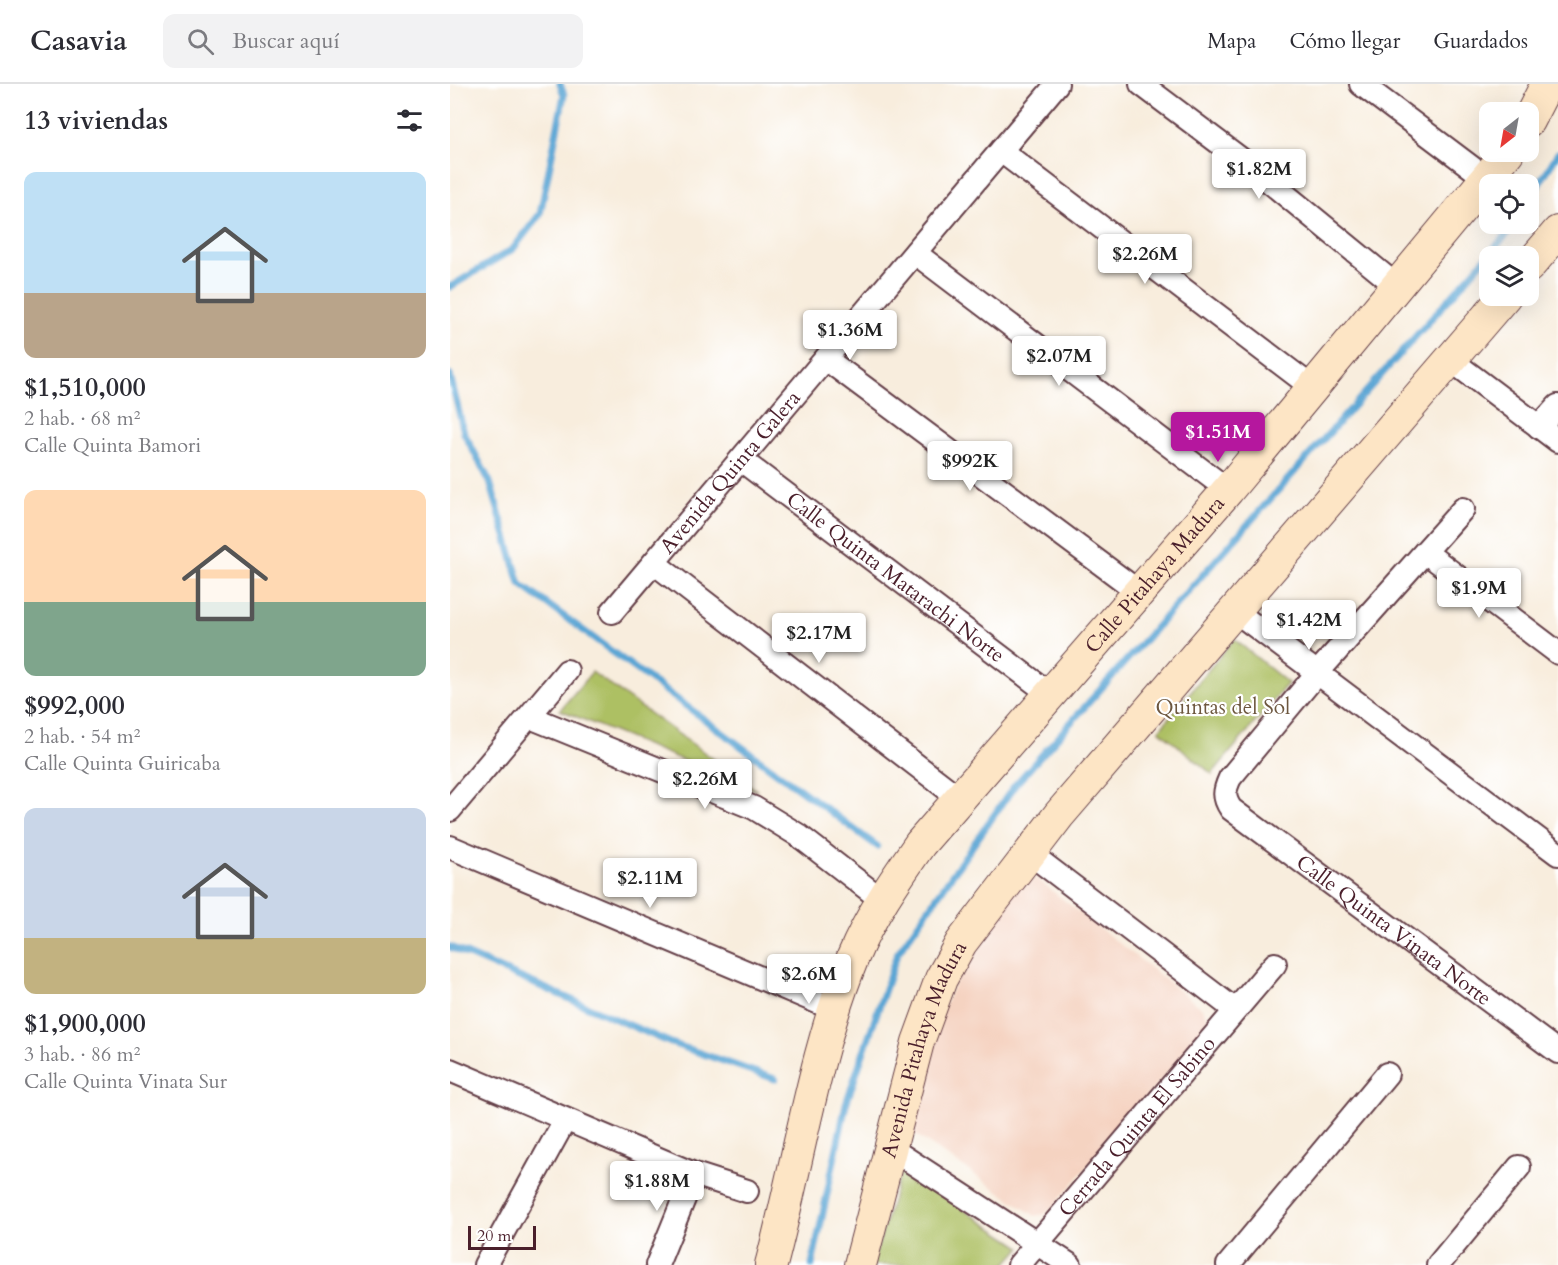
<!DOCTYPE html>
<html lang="es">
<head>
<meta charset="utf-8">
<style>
	body { margin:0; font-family:Cardo,serif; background:#f2f2f3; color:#2b2b33; height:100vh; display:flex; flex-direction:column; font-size:22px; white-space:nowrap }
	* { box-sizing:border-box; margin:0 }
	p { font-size:20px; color:#7c7c81 }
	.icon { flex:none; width:33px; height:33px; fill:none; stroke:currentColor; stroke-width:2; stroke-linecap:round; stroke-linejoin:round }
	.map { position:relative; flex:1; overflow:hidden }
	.details { display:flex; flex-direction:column; background:#fff; width:450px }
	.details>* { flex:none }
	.needle { width:39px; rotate:211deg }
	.buttons { position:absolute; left:1029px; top:18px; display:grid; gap:12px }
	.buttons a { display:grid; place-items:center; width:60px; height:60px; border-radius:12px; background:#fff; box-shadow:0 6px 24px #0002; font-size:30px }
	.scale { position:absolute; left:18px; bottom:15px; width:68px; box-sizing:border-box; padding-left:6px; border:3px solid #4a1f2b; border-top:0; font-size:16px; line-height:21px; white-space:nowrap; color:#4a1f2b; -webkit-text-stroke:4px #fff; paint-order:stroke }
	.price { position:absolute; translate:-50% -51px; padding:0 14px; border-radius:6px; background:#fff; color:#222; font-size:20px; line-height:39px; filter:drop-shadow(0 2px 3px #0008) }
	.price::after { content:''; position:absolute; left:50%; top:36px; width:18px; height:14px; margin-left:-9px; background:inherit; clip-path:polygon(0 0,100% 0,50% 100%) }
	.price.on { background:#b5179e; color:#fff }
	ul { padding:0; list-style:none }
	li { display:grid; align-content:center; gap:12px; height:318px; padding:0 24px }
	li span { display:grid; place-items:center; height:186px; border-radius:12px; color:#555 }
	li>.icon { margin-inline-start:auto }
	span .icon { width:108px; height:108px; fill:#fffc; stroke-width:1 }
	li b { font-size:26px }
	h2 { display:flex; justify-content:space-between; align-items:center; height:72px; padding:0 24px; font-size:26px }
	header { display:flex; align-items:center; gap:36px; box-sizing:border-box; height:84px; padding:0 30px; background:#fff; border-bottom:2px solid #e1e1e2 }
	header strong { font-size:28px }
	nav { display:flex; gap:33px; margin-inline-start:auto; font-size:21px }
	.search { width:420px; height:54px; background:#f2f2f3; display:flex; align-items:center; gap:15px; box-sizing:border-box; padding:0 21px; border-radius:12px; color:#7c7c81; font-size:22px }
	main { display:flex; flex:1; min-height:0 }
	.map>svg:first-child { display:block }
	.built { fill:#f5d3c1 }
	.green { fill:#adc064; stroke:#7c7048; stroke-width:1.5 }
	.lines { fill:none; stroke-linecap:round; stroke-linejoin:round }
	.stream { stroke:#5ca6d4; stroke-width:7 }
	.street-casing { stroke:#643e46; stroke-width:26 }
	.secondary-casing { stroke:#643e46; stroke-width:34 }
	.street { stroke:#fff; stroke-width:22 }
	.secondary { stroke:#fde5c5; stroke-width:32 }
	.labels { text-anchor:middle; stroke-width:4.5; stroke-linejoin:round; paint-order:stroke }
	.street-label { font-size:21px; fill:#4a1f2b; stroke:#fff }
	.park-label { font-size:21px; fill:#6d573f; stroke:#fff }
</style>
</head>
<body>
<header>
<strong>Casavia</strong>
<div class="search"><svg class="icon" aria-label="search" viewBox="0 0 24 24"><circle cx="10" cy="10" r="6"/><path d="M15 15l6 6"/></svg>Buscar aquí</div>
<nav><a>Mapa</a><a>Cómo llegar</a><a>Guardados</a></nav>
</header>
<main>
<section class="details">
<h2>13 viviendas<svg class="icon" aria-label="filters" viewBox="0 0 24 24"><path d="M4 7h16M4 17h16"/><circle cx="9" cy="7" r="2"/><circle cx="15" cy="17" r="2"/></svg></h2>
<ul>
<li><span style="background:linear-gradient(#bfe0f5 65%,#b9a48a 0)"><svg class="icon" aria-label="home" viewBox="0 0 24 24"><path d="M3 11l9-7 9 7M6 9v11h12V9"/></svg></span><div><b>$1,510,000</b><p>2 hab. · 68 m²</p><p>Calle Quinta Bamori</p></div></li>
<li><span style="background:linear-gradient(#ffd9b3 60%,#7fa58c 0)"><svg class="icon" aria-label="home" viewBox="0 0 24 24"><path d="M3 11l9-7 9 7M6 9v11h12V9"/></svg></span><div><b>$992,000</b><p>2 hab. · 54 m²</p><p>Calle Quinta Guiricaba</p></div></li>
<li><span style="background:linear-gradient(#c9d6e8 70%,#c2b280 0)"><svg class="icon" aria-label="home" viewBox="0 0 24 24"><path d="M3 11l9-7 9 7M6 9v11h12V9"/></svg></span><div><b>$1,900,000</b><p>3 hab. · 86 m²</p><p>Calle Quinta Vinata Sur</p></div></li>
</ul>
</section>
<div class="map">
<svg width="1108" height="1181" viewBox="0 0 1108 1181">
	<rect width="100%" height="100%" fill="#fff"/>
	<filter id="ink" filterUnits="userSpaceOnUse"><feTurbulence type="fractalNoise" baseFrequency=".0167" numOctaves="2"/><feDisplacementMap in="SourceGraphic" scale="12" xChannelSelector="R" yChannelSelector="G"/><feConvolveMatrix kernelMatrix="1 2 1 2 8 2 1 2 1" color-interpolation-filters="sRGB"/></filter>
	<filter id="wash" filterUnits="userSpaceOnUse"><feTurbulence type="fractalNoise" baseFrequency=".008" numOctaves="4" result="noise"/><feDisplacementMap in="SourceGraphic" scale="24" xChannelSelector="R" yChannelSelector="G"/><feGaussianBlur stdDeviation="1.35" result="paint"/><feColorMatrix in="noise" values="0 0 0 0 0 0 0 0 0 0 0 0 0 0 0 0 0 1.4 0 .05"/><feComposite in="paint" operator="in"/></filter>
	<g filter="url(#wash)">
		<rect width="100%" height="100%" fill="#f8eddd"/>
		<path class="built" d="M576 792 587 795 753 925 758 935 754 945 603 1123 594 1130 585 1132 456 1044 483 947 521 865Z"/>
		<path class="green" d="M784 555 838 599 762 690 709 646Z
			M142 588 308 707 110 626Z
			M452 1085 571 1163 555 1181H422Z"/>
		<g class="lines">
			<path class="stream" d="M1078 118 1108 69
				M0 203 63 165 90 130 114 11 110 0
				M0 291 14 349 40 398 70 500 427 762
				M0 863 221 959 325 995
				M362 1181 396 1020 447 870 565 701 1066 140"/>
		</g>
	</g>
	<g filter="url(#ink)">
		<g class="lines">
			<g class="street-casing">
				<g id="street">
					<path d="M691 0 804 85 948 203"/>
					<path d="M911 0 1037 95"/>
					<path d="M551 67 863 304"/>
					<path d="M465 169 778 406"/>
					<path d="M376 275 689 508"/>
					<path d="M1002 277 1108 357"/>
					<path d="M1089 343 1108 322"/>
					<path id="s1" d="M291 376 600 610"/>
					<path id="s2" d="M1013 425 868 588 780 694C774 707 773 713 781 725L1108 968"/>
					<path d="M975 468 1108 569"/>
					<path d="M204 479 509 714"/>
					<path d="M785 527 1108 770"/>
					<path id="s3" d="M162 528 607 0"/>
					<path d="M80 633 304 724 348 751 432 816"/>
					<path d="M0 726 117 587"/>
					<path d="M0 763 384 925"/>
					<path d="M578 768 785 926"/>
					<path d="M0 986 244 1090 297 1107"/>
					<path d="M440 1064 620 1181"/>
					<path d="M35 1181 115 1036"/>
					<path d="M207 1181 244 1090"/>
					<path id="s4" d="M569 1181 825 880"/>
					<path d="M778 1181 937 990"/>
					<path d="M988 1181 1069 1083"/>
				</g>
			</g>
			<g class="secondary-casing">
				<g id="secondary">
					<path d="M1078 37 1097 0"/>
					<path d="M1078 183 1108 148"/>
					<path id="s5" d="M321 1181C348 1080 364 969 403 873 420 832 445 796 470 760L778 406 1058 68"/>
					<path id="s6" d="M410 1181 468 958 491 895 511 859 609 731 1055 212"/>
				</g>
			</g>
			<use href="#street" class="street"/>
			<use href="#secondary" class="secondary"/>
		</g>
	</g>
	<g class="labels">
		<g class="street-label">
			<text dy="7" stroke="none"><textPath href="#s3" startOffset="183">Avenida Quinta Galera</textPath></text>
			<text dy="7" stroke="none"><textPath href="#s5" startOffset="808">Calle Pitahaya Madura</textPath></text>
			<text dy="7" stroke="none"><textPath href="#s1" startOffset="194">Calle Quinta Matarachi Norte</textPath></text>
			<text dy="7" stroke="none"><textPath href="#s2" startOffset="592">Calle Quinta Vinata Norte</textPath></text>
			<text dy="7" stroke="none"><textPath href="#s6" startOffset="225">Avenida Pitahaya Madura</textPath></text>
			<text dy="7" stroke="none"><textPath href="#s4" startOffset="182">Cerrada Quinta El Sabino</textPath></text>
		</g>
		<g class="park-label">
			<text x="773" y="630">Quintas del Sol</text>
		</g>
	</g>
</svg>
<div class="buttons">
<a><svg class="needle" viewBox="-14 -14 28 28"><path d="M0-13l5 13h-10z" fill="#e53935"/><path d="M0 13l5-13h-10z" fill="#7c7c81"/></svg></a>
<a><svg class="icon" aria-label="locate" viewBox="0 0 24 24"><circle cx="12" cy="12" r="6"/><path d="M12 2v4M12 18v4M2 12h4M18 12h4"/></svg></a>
<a><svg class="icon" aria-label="layers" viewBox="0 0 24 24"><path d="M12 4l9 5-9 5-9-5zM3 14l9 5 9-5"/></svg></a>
</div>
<div class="scale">20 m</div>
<b class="price" style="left:809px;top:116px">$1.82M</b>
<b class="price" style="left:695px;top:201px">$2.26M</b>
<b class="price" style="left:400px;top:277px">$1.36M</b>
<b class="price" style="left:609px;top:303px">$2.07M</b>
<b class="price on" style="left:768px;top:379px">$1.51M</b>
<b class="price" style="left:520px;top:408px">$992K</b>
<b class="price" style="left:1029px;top:535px">$1.9M</b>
<b class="price" style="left:859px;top:567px">$1.42M</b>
<b class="price" style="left:369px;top:580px">$2.17M</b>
<b class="price" style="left:255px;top:726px">$2.26M</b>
<b class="price" style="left:200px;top:825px">$2.11M</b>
<b class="price" style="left:359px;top:921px">$2.6M</b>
<b class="price" style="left:207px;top:1128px">$1.88M</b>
</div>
</main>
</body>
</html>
